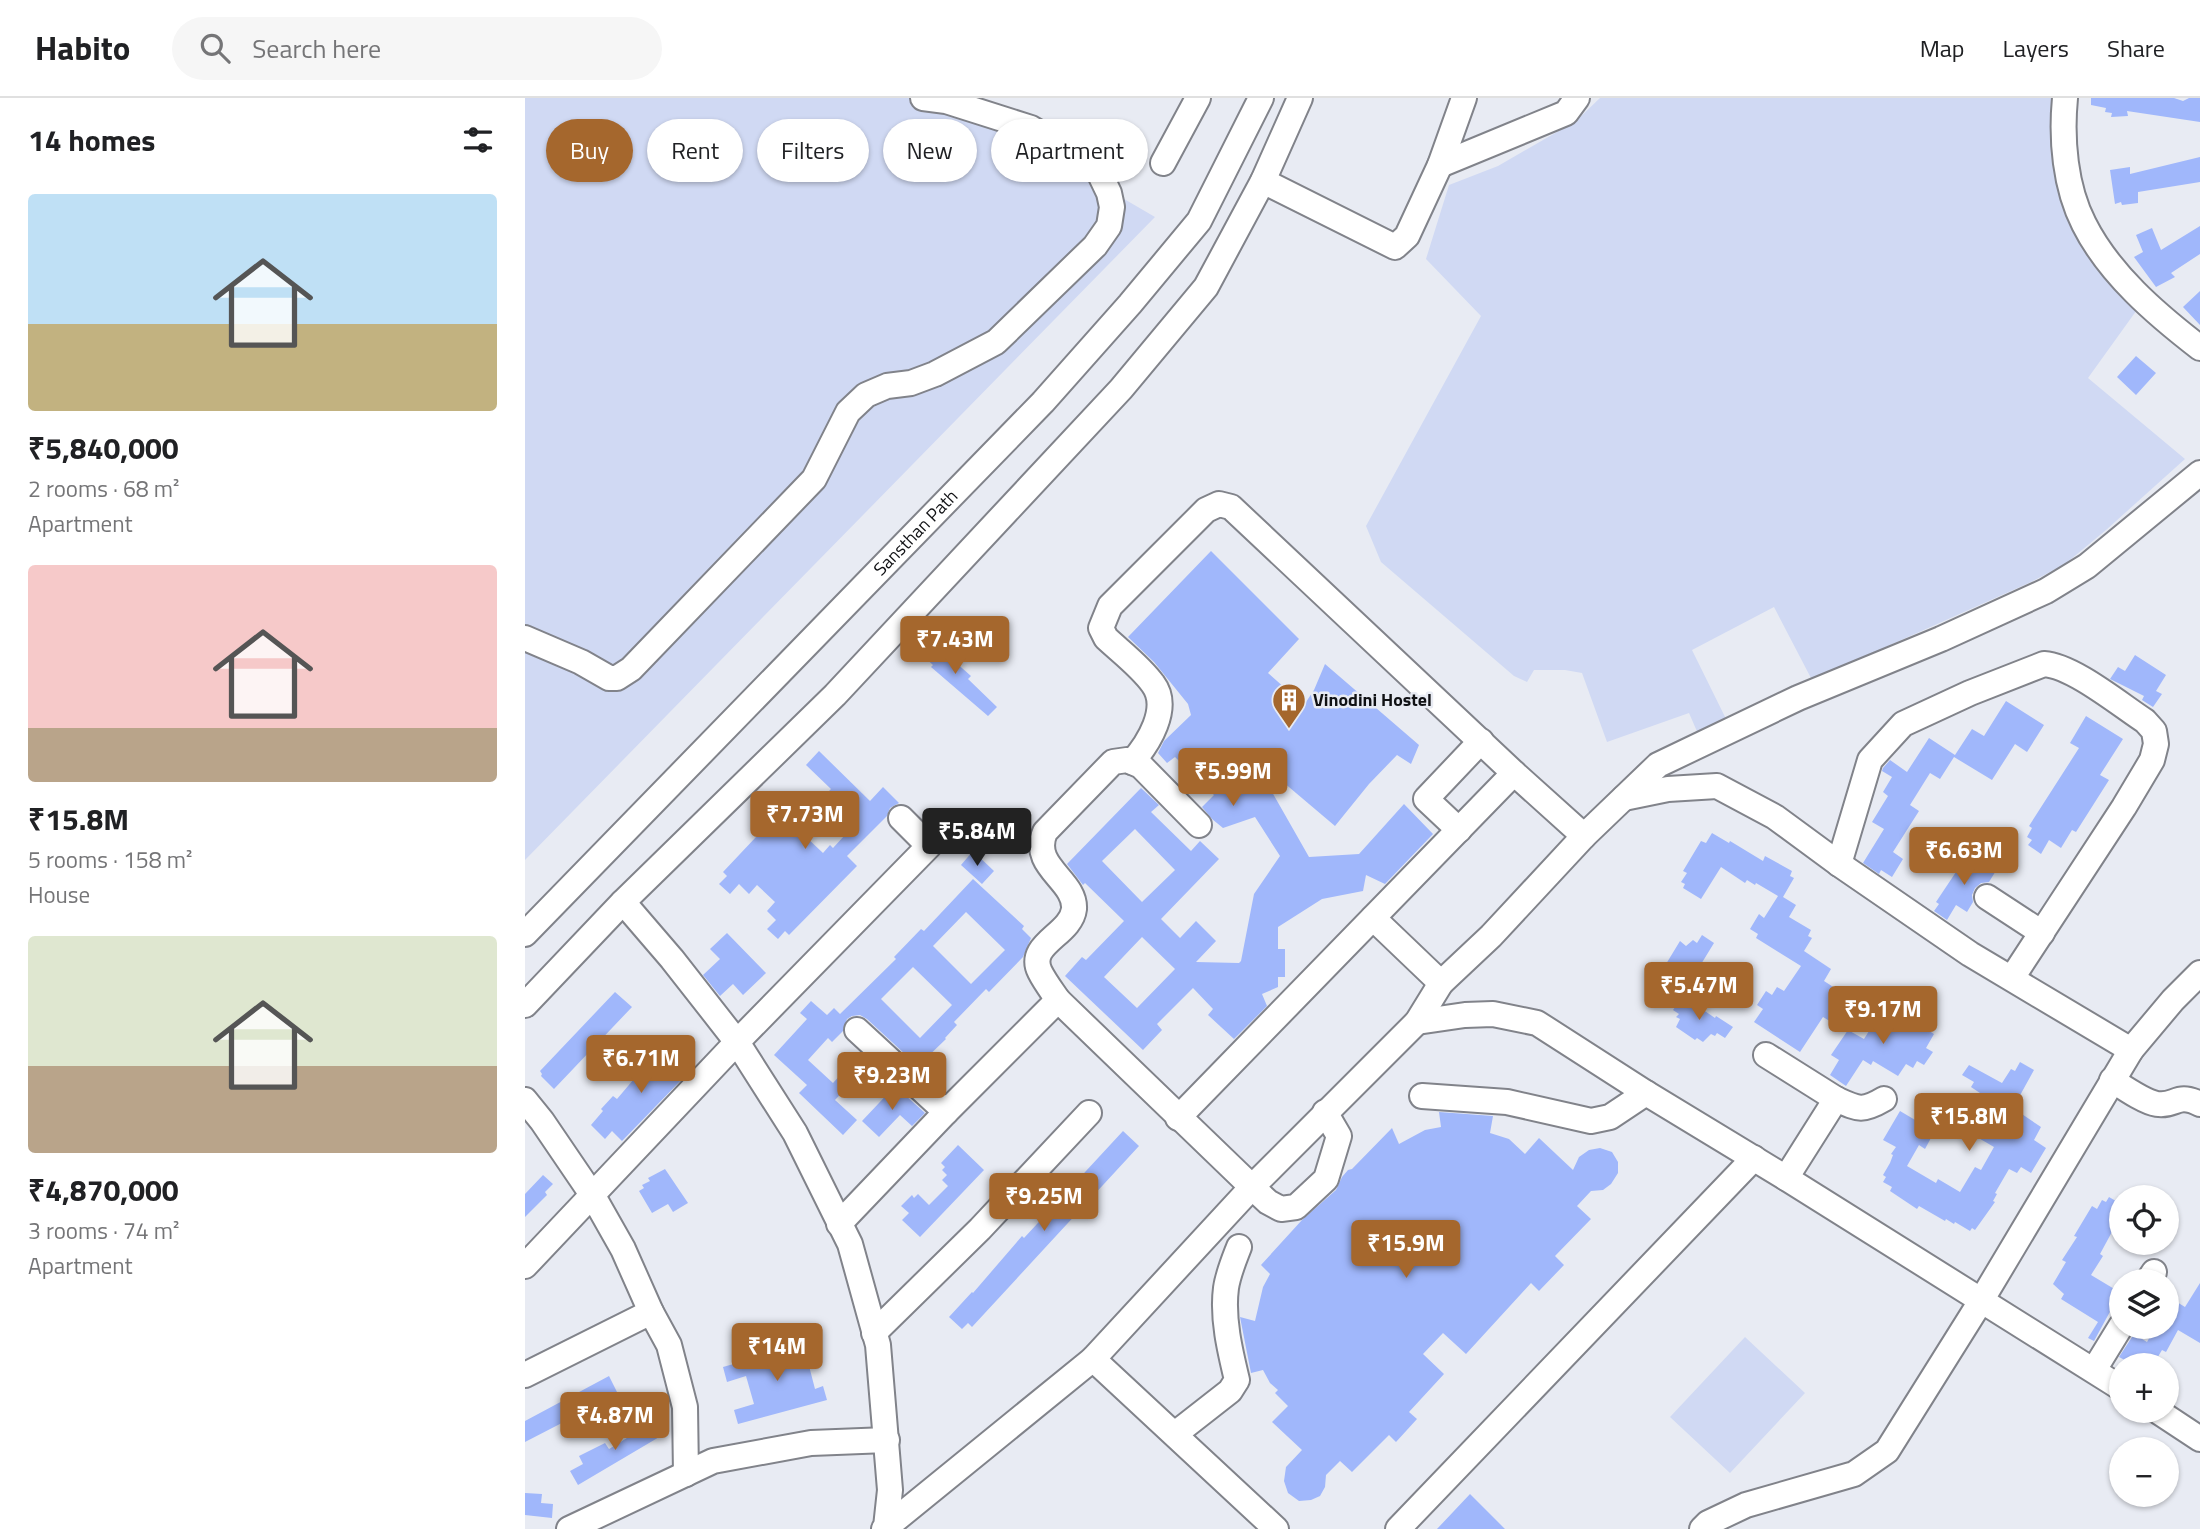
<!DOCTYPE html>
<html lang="en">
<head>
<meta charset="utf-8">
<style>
	body { margin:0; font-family:"Titillium Web",sans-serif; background:#f6f6f6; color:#202124; height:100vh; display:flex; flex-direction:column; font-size:26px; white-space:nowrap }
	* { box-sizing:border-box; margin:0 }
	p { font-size:23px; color:#757577 }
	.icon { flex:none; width:38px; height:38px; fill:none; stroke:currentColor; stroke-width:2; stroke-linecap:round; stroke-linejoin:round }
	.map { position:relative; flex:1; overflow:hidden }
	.details { display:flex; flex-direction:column; background:#fff; width:525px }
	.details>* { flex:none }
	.hud { position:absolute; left:21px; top:21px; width:665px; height:63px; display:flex; gap:14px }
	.controls { position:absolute; left:1584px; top:1087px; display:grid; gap:14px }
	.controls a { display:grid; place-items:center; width:70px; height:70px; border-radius:50%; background:#fff; box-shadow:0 2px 5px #0004; font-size:35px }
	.price { position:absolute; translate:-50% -60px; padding:0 16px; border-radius:7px; background:#a5672d; color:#fff; font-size:23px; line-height:46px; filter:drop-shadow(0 2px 4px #0008) }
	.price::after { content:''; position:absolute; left:50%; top:42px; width:21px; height:16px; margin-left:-10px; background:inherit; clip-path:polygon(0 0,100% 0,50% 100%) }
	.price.on { background:#222; color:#fff }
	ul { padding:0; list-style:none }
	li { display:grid; align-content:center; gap:14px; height:371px; padding:0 28px }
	li span { display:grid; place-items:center; height:217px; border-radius:7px; color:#555 }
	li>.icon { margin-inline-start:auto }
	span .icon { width:126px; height:126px; fill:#fffc; stroke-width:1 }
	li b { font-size:30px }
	h2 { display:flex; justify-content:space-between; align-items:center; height:84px; padding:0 28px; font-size:30px }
	.pill { padding:0 24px; border-radius:32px; background:#fff; box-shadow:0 2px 5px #0004; font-size:24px; line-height:63px }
	.pill.on { background:#a5672d; color:#fff }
	header { display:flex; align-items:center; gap:42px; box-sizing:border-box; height:98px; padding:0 35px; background:#fff; border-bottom:2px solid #e0e0e0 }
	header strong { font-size:33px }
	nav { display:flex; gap:38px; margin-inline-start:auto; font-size:24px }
	.search { width:490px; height:63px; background:#f6f6f6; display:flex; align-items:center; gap:18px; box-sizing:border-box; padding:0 24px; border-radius:38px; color:#757577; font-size:26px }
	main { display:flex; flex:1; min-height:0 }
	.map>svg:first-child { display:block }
	.green { fill:#d0d9f3 }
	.building { fill:#a0b7fb; fill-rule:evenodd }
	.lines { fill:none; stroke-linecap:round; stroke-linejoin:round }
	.minor-casing { stroke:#81838a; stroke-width:28 }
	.minor { stroke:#fff; stroke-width:24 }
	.labels { text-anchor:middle; stroke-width:5; stroke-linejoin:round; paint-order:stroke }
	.street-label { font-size:18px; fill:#101114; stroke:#e8ebf3 }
	.poi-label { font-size:18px; font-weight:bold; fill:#101114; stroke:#e8ebf3; text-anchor:start }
</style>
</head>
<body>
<header>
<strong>Habito</strong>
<div class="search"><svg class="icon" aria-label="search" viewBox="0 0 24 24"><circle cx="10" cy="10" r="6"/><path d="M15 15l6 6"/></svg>Search here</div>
<nav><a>Map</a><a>Layers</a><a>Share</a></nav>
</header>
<main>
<section class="details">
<h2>14 homes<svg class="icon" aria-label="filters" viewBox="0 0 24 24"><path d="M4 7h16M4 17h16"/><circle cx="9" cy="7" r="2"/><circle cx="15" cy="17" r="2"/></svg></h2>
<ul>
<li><span style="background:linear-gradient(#bfe0f5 60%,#c2b280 0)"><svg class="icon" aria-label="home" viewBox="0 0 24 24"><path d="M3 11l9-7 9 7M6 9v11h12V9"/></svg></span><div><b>₹5,840,000</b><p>2 rooms · 68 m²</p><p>Apartment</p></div></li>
<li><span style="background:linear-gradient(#f6c9c9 75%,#b9a48a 0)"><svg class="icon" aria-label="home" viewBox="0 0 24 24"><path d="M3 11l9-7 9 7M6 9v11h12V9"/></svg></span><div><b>₹15.8M</b><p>5 rooms · 158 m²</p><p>House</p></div></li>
<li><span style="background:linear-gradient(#dfe7d0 60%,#b9a48a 0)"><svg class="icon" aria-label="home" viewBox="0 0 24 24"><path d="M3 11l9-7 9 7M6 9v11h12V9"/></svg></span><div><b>₹4,870,000</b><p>3 rooms · 74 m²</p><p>Apartment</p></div></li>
</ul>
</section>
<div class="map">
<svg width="1675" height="1431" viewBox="0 0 1675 1431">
	<rect width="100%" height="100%" fill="#e8ebf3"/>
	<path class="green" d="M0 0H443L479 31 630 119 0 762Z
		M1075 0H1543L1544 72 1614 209 1563 280 1660 361 1581 432 1540 466 1506 484 1287 582 1249 509 1167 552 1204 627 1174 638 1164 615 1082 644 1057 575 1040 572H1009L1002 584 989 578 856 464 841 428 956 218 901 161 924 87 973 68 1051 23Z
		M1220 1239 1280 1295 1205 1375 1145 1319Z"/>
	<path class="building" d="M1566 0H1649L1658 3 1664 0H1675V24L1602 13 1603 18 1586 19 1587 15 1580 14 1581 10 1566 7Z
		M1675 59V84L1613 94V105L1597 107 1596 104 1590 106 1585 72 1605 69V76Z
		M1675 128V156L1646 175 1650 179 1631 189 1609 159 1618 154 1611 137 1627 130 1636 152Z
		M1675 193V227L1658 209Z
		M1611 258 1631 275 1611 297 1592 279Z
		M686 453 774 541 743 575 779 607 789 592 800 566 894 647 886 666 872 657 844 686 810 728 726 657 784 759 834 756 879 706 908 736 860 786 841 777 838 793 797 801 753 829V851H760V879H753V889L737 896 742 908 709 941 683 917 688 911 668 890 632 926 637 932 618 952 540 878 557 859 561 862 599 823 560 785 558 787 542 766 616 690 634 707 626 714 666 753 675 743 694 761 636 821 655 840 671 823 691 843 671 864 714 865 716 863 729 796 755 758 730 719 698 730 687 721 677 709 689 697 650 659 642 665 633 655 639 643 666 617 663 606 629 564 603 539ZM610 731 650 772 617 804 577 763ZM617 839 650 871 612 910 579 879Z
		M403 540 446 578 443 581 472 609 463 618 406 569 408 567 392 552Z
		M1610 557 1641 577 1631 593 1637 596 1628 609 1617 602 1619 598 1585 581 1593 569 1600 573Z
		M1481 603 1519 627 1502 654 1490 646 1467 682 1429 659 1415 681 1405 675 1385 707 1394 713 1368 754 1378 761 1367 779 1356 772 1354 776 1338 765 1359 731 1347 724 1363 698 1358 694 1367 679 1357 673 1358 670 1365 662 1382 674 1404 640 1430 657 1447 631 1459 638Z
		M1561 618 1598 641 1575 677 1584 682 1551 734 1547 732 1536 750 1524 742 1516 756 1503 747 1507 742 1502 739 1507 730 1504 728 1554 650 1545 645Z
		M294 653 345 703 358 689 374 705 365 710 362 718 322 758 332 768 264 837 260 833 253 841 242 831 251 822 242 813 250 804 232 787 224 796 214 786 205 796 194 786 202 778 198 774 267 701 278 712 284 705 294 714 282 727 286 731 280 738 298 755 305 747 308 750 331 725 301 696 306 691 281 667Z
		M1187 735 1204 745 1205 743 1238 763 1240 758 1267 773 1265 778 1269 780 1258 799 1271 807 1264 819 1286 832 1283 838 1287 840 1279 853 1306 871 1299 883 1330 903 1313 928 1298 919 1275 954 1229 924 1238 911 1232 907 1241 893 1247 897 1252 889 1259 893 1276 868 1231 840 1233 836 1225 831 1234 816 1239 820 1253 798 1231 785 1230 787 1222 782 1220 785 1196 769 1176 801 1158 790 1160 786 1156 784 1162 775 1158 773 1176 743 1181 745Z
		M448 753 469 773 457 786 436 767Z
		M1441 759 1453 767 1457 761 1472 771 1464 784 1456 785 1450 790 1447 797 1448 804 1442 814 1431 807 1422 822 1409 813 1414 806 1411 804Z
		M448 781 499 828 497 831 506 840 498 859 464 894 461 891 429 924 432 927 420 940 421 941 393 968 342 921 335 917 327 918 322 921 318 933 307 944 303 940 283 962 308 985 319 973 329 982 310 1002 332 1022 318 1037 274 995 282 987 249 957 282 921 275 915 286 903 302 917 309 910 315 916 371 861 369 859 396 831 399 833ZM441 814 480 852 446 886 408 848ZM388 869 427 907 395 940 356 901Z
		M202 835 241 875 218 897 208 886 195 898 178 877 195 861 185 851Z
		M1177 837 1189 845 1159 894 1145 885 1147 883 1145 881 1146 878 1145 875 1138 871 1155 843 1161 848 1168 842 1172 845Z
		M90 894 107 909 29 991 16 978 17 976 15 973Z
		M1158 898 1190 920 1191 918 1208 929 1200 940 1192 935 1190 938 1186 936 1178 944 1172 940 1170 942 1151 929 1155 921 1151 919 1154 916 1148 912Z
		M1361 906 1409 936 1401 950 1408 954 1399 967 1392 963 1388 970 1381 966 1373 978 1348 963 1346 967 1338 962 1321 988 1305 977 1314 962 1306 957 1323 932 1339 941Z
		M145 946 158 958 151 966 162 976 97 1043 87 1033 80 1041 66 1027 78 1013 76 1011 88 998 92 1001 131 955 134 958Z
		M1495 964 1509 972 1488 1010 1516 1029 1509 1042 1521 1050 1506 1075 1496 1069 1492 1075 1484 1071 1470 1095 1472 1096 1468 1103 1470 1104 1450 1132 1447 1130 1445 1133 1430 1124 1429 1126 1421 1121 1420 1123 1394 1108 1392 1111 1365 1093 1367 1089 1358 1084 1361 1079 1358 1077 1365 1065 1368 1057 1366 1056 1371 1049 1358 1042 1375 1013 1402 1029 1399 1033 1407 1038 1400 1051 1394 1047 1382 1068 1411 1085 1413 1081 1435 1094 1450 1069 1456 1072 1469 1049 1445 1035 1464 1001 1446 989 1449 984 1437 977 1444 967 1477 985 1486 971 1490 973Z
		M370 988 400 1015 387 1028 375 1017 354 1039 337 1023Z
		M914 1014 968 1018 965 1035 984 1041 1000 1056 1014 1040 1048 1072 1054 1059 1064 1052 1075 1050 1087 1054 1093 1064V1075L1086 1086 1078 1092 1066 1093 1052 1108 1066 1121 1030 1158 1039 1167 1014 1193 1006 1185 941 1256 918 1235 898 1256 919 1276 884 1314 892 1321 871 1344 864 1337 827 1374 815 1363 801 1377 800 1389 795 1398 786 1402 774 1403 763 1395 759 1383 761 1369 777 1352 747 1324 763 1308 750 1295 753 1292 745 1285 738 1272 726 1275 715 1219 730 1223 738 1189 745 1176 736 1167 777 1122 811 1092 817 1079 823 1072 827 1071 867 1030 874 1046 900 1032 916 1029Z
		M598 1033 614 1048 447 1229 443 1225 437 1231 424 1219 447 1194 448 1195 497 1138 499 1140Z
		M433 1047 459 1072 395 1139 377 1122 384 1115 376 1108 387 1097 389 1100 393 1096 404 1107 423 1088 417 1082 422 1077 417 1072 420 1069 416 1065Z
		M140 1071 163 1105 148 1114 143 1106 127 1115 114 1093 119 1090 117 1087 125 1083 123 1080Z
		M18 1077 28 1086 20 1094 22 1097 0 1119V1096Z
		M1584 1099 1596 1106V1137L1588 1132 1575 1156 1578 1158 1566 1177 1591 1192 1593 1199 1569 1243 1563 1240 1573 1224 1536 1201 1539 1196 1528 1186 1541 1164 1537 1162 1552 1139 1549 1138 1567 1108 1572 1111 1577 1102 1581 1104Z
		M1675 1185V1245L1653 1232 1641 1254 1637 1252 1628 1267H1609L1594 1259 1609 1236 1622 1244 1631 1228H1642V1198L1660 1209Z
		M285 1244 290 1262 283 1264 290 1291 298 1288 302 1302 213 1326 209 1312 229 1306 221 1278 202 1284 198 1269Z
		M84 1278 93 1296 0 1344V1323Z
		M133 1321 141 1335 53 1387 45 1373 58 1366 54 1358 80 1345 84 1351Z
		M0 1395 17 1396 16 1405 28 1406 27 1420 0 1417Z
		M945 1396 980 1431H912Z"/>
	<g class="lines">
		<g class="minor-casing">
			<g id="minor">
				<path d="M1540 0C1536 41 1540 89 1559 126 1584 176 1631 216 1675 250"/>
				<path d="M638 65 673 0"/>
				<path d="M915 67 1041 15 1052 0"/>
				<path d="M738 83 870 149 882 138 915 67 939 0"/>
				<path d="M0 540 56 564 84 580H92L106 571 289 381 323 314 341 297 362 288 386 285 410 276 471 244 570 148 584 128 587 109 584 95 571 68 506 30 421 3 398 0"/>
				<path d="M607 664C623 646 646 610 628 586 616 569 596 554 581 540L576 530 585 508 681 412 694 406 706 409 989 675 1059 738"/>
				<path d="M1099 700 1143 691 1192 688 1250 719 1314 766 1445 856 1606 952"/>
				<path d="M674 727 616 668 602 662 588 664 520 734C505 769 551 782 549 811 546 837 501 846 515 874 520 884 527 893 533 902L727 1089 743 1104 756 1111 771 1109 801 1081 814 1038 800 1014"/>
				<path d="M934 732 901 701 956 643"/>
				<path d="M1314 766 1345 662 1378 626 1445 595 1519 566C1548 568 1594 606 1620 623L1629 633 1631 646 1627 662 1599 709 1487 880"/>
				<path d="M1462 799 1517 835"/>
				<path d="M98 804 147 861 212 944 270 1035 325 1146 353 1247 365 1392 361 1429"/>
				<path d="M848 820 916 885"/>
				<path id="s1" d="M0 836 518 304 605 206 674 123 736 0"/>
				<path d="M0 907 98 804 310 597 596 291 681 189 738 83 775 0"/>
				<path d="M892 924 940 917 968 916 1012 925 1121 995 1261 1080 1596 1290"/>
				<path d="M332 932 421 1014"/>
				<path d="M1241 957 1311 1001"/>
				<path d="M1587 982C1598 989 1619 1004 1632 1006 1651 1009 1651 994 1675 1006"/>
				<path d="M897 998 982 1004 1066 1023 1085 1019 1121 995"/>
				<path d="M0 1002 17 1023 68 1098 98 1151 126 1214 144 1247 160 1309 161 1376"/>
				<path d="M653 1020 989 675"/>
				<path d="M1261 1080 1311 1001C1333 1011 1337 1014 1359 1001"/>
				<path d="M314 1126 421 1014 533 902"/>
				<path d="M0 1168 212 944 404 748 376 720"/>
				<path d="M1623 1183 1629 1174"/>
				<path d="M349 1235 455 1131 564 1015"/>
				<path d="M568 1261 751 1431"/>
				<path d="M1569 1272 1596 1228"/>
				<path d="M0 1277 126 1214"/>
				<path d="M1631 1312 1675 1341"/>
				<path d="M650 1336 705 1293 712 1282C705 1253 697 1220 701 1190 703 1176 709 1162 714 1149"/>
				<path d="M44 1431 188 1363 286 1345 362 1342"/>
				<path d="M359 1431 568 1261 727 1089 892 924 916 885 966 838 1059 738 1133 667 1273 600 1416 541 1521 493 1562 468 1675 375"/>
				<path d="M873 1431 1229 1060"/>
				<path d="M1177 1431 1183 1425 1221 1407 1329 1376 1362 1353 1456 1203 1606 952 1648 902 1675 875"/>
			</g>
		</g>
		<use href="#minor" class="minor"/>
	</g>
	<defs>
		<g id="building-pin" transform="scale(1.75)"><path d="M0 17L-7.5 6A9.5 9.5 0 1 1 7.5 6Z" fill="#a5672d" stroke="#e8ebf3"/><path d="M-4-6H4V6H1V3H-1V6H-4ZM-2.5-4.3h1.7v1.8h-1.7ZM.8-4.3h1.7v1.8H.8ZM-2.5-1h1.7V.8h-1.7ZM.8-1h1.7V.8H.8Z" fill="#fff"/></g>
	</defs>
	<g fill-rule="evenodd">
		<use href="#building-pin" x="764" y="602"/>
	</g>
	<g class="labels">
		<g class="street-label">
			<text dy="6" stroke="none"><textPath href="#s1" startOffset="560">Sansthan Path</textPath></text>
		</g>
		<g class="poi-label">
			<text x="788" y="608">Vinodini Hostel</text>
		</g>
	</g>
</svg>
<div class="controls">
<a><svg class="icon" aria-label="locate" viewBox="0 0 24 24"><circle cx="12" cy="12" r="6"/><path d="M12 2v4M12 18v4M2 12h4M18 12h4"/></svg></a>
<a><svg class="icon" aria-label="layers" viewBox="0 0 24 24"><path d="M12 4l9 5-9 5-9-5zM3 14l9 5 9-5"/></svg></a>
<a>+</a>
<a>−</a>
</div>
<b class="price" style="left:430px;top:578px">₹7.43M</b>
<b class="price" style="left:708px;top:710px">₹5.99M</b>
<b class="price" style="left:280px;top:753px">₹7.73M</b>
<b class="price on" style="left:452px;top:770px">₹5.84M</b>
<b class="price" style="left:1439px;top:789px">₹6.63M</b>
<b class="price" style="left:1174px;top:924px">₹5.47M</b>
<b class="price" style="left:1358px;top:948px">₹9.17M</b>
<b class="price" style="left:116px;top:997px">₹6.71M</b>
<b class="price" style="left:367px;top:1014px">₹9.23M</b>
<b class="price" style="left:1444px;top:1055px">₹15.8M</b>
<b class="price" style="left:519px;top:1135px">₹9.25M</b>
<b class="price" style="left:881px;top:1182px">₹15.9M</b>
<b class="price" style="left:252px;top:1285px">₹14M</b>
<b class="price" style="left:90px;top:1354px">₹4.87M</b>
<div class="hud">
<a class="pill on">Buy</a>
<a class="pill">Rent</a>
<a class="pill">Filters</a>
<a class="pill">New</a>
<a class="pill">Apartment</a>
</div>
</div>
</main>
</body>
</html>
